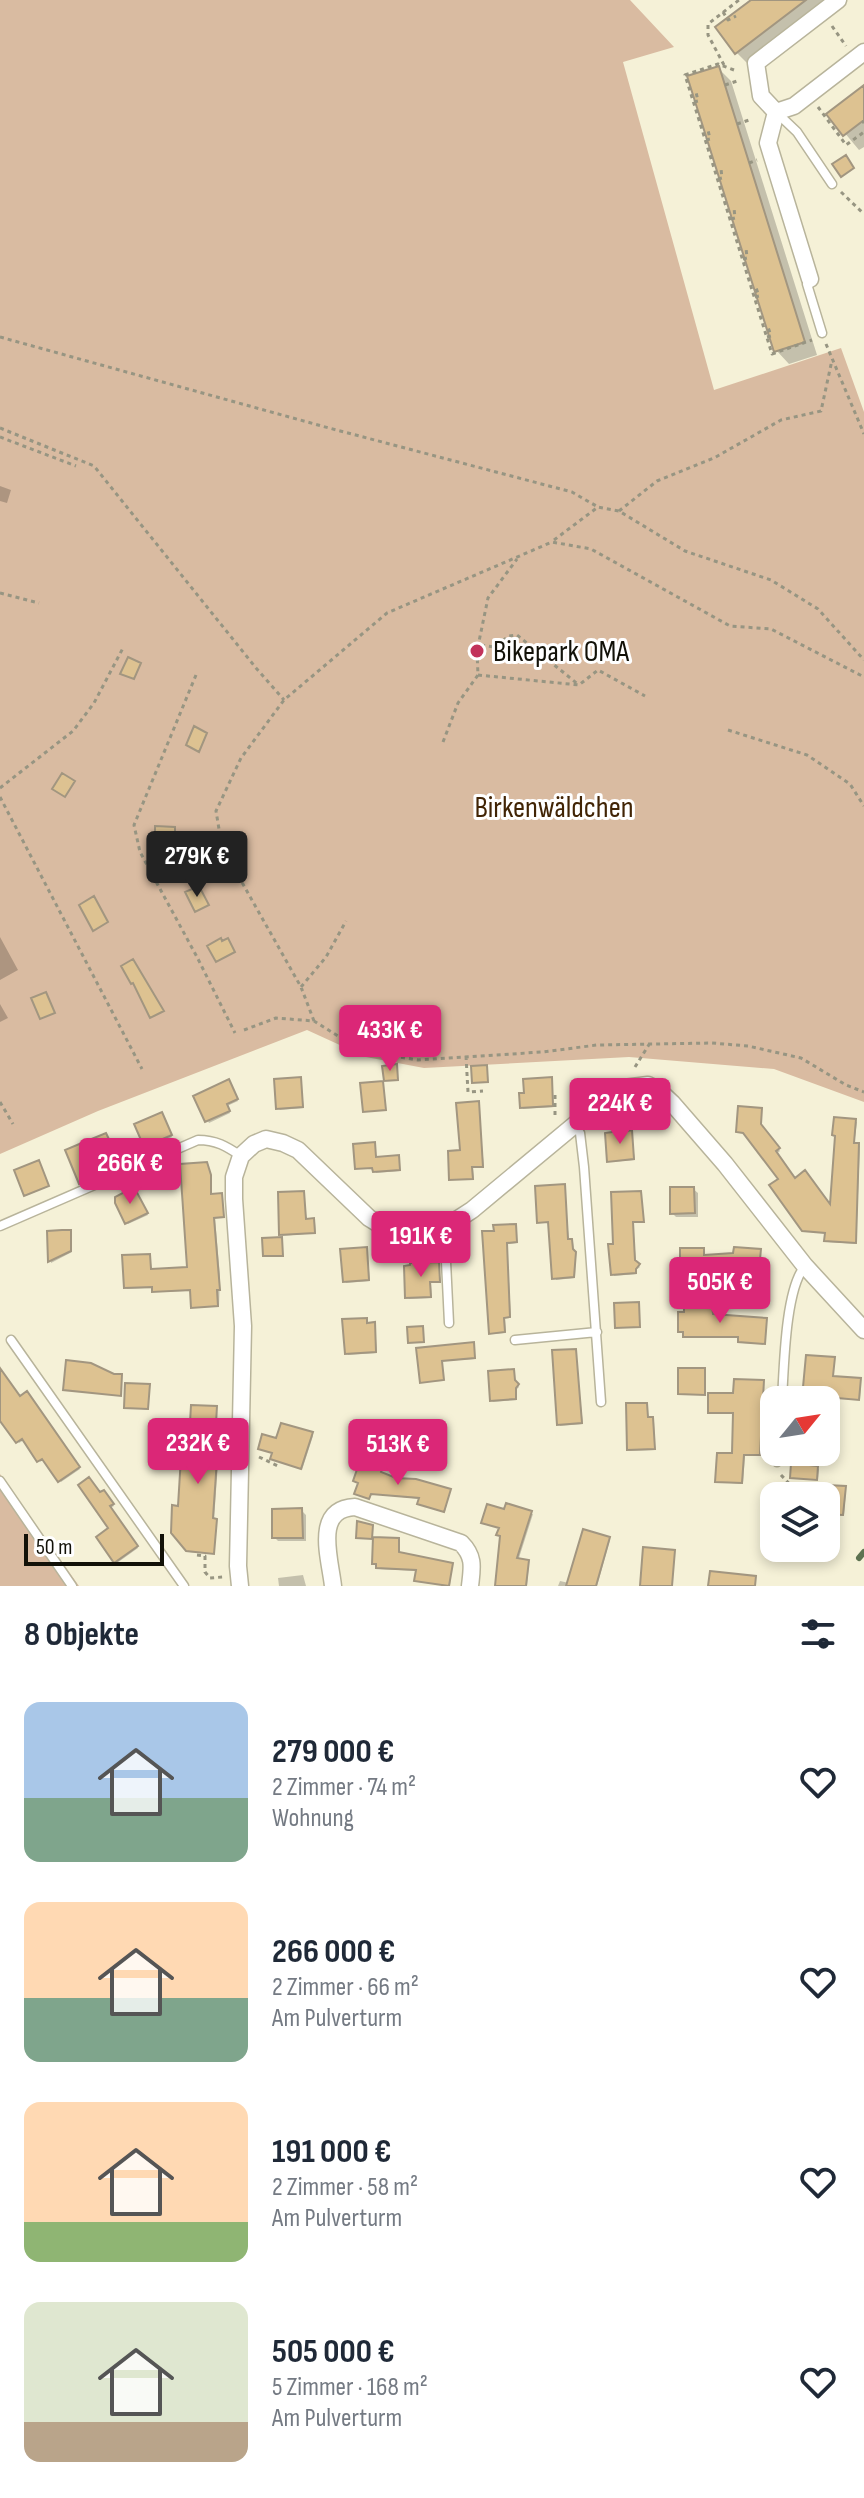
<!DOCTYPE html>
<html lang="de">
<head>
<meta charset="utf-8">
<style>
	body { margin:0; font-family:"Sofia Sans Condensed",sans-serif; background:#f2f2f3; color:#1f2937; height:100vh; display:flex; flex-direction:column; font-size:30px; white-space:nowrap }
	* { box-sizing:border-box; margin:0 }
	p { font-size:26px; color:#747a83 }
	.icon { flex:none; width:44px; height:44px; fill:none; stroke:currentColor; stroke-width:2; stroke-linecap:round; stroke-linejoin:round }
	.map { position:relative; height:1586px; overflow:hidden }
	.drawer { display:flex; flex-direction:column; background:#fff; flex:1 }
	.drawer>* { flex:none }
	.needle { width:52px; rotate:60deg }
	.fabs { position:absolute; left:760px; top:1386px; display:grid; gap:16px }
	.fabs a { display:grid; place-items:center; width:80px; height:80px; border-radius:16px; background:#fff; box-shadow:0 4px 12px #0003; font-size:40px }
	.scale { position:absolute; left:24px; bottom:20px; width:140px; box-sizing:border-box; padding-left:8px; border:4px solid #121108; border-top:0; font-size:22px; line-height:28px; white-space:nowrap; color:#121108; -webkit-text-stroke:6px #fff; paint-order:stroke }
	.price { position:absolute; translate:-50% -68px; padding:0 18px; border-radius:8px; background:#db2777; color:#fff; font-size:26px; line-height:52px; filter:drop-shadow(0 2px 4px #0008) }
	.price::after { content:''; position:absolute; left:50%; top:48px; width:24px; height:18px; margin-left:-12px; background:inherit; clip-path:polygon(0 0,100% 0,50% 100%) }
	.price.on { background:#222; color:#fff }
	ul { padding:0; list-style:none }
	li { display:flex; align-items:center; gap:24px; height:200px; padding:0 24px }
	li span { display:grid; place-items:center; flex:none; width:224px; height:160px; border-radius:16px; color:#555 }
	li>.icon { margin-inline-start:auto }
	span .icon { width:96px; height:96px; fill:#fffc; stroke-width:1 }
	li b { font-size:34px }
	h2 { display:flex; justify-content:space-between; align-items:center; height:96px; padding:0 24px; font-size:34px }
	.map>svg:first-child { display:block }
	.green { fill:#d9bba1 }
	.shadow { fill:#0003 }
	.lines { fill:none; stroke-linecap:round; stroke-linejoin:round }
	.stream { stroke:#5d7251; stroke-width:6 }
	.building { fill:#ddc291; stroke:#a29680; stroke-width:2 }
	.service-casing { stroke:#b8b49b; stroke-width:11 }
	.minor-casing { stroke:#b8b49b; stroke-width:19 }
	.path { stroke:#979582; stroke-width:3; stroke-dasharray:4 4; stroke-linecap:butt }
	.service { stroke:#fff; stroke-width:8 }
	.minor { stroke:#fff; stroke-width:16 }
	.poi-dot { fill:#c2335b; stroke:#fff; stroke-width:3 }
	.labels { text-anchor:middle; stroke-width:6; stroke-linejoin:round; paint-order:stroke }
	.poi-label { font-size:30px; fill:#121108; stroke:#fff; text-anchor:start }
	.park-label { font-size:30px; fill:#412405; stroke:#fff }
</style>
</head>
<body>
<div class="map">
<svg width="864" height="1586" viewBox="0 0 864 1586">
	<rect width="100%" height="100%" fill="#f5f1d7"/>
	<path class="green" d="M0 0H630L674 47 623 62 714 390 841 348 864 412V1102L774 1069 629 1057 424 1068 366 1057 307 1030 98 1111 0 1154Z
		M0 1474 79 1586H0Z"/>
	<path class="shadow" d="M755 0H837L749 65 736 52Z
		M718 68 731 81 817 355 789 364 776 350Z
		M864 87V147L859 150 829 114Z
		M0 486 11 490 7 503 0 501Z
		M0 937 18 970 0 980Z
		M0 1004 8 1018 0 1022Z
		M300 1079 304 1108 280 1110 278 1108Z
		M551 1079 554 1107 523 1109 522 1107Z
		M230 1083 238 1101 227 1106 230 1113 209 1123 196 1097Z
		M478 1103 484 1167 473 1168 474 1179 453 1180 451 1179Z
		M761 1110V1127L780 1151 776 1154 795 1180 831 1208 855 1121 857 1122 854 1145 860 1146 856 1244 828 1242 827 1233 804 1229 781 1179 746 1133 738 1131Z
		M163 1116 172 1137 147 1148 146 1146Z
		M631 1132 635 1160 610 1162 609 1161 627 1133Z
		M107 1136 117 1158 99 1165 98 1164Z
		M374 1144 376 1159 398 1157 400 1171 376 1173 374 1169 357 1168Z
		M206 1164 212 1178V1196L222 1197 224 1218H215L220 1276 219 1306 195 1308 192 1291 156 1292 154 1288 127 1289 126 1287 150 1256 152 1271 189 1269Z
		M564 1186 569 1241 573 1242 574 1252 576 1255 575 1278 556 1280 550 1223 539 1222Z
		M693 1189 698 1193V1217H676L672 1213Z
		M136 1191 148 1215 128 1224 127 1223Z
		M303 1193 307 1221 315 1222 316 1233 282 1236 281 1234Z
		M641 1193 644 1222 633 1223 636 1263 640 1267 636 1270 637 1274 614 1276 615 1246Z
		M515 1226 517 1243 507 1244 511 1318H505L506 1333 493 1334 496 1232Z
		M49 1232H70L72 1252 51 1263Z
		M367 1249 370 1281 346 1283 345 1281Z
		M703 1250 705 1257 760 1251 759 1280 713 1275H683L682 1274Z
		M438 1264 441 1282H431L432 1298 409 1299 407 1297Z
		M712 1306 713 1316 766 1320V1344L742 1343 740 1338H687L685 1332 680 1331Z
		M366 1320 367 1325 375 1326 377 1353 348 1355 347 1353Z
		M473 1344 475 1359 442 1361 444 1381 422 1382 419 1350Z
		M575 1351 583 1424 560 1426 559 1424Z
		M834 1359V1378L861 1381 860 1400 832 1398 830 1438H826V1400H802L805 1365Z
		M0 1370 20 1398 28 1395 80 1469 61 1482 44 1459 40 1462 24 1440 19 1443 0 1416Z
		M513 1371 516 1383 519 1387 516 1390 517 1400 493 1402 492 1401Z
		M764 1382 763 1428 774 1436 772 1456 745 1455 743 1484 719 1482 717 1481 734 1456 735 1414 710 1412 735 1395Z
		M149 1386V1410L126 1407Z
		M646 1405 648 1419 654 1421 655 1450 630 1451 629 1450Z
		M216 1408 215 1461 218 1463 214 1520 217 1522 214 1554 189 1552 173 1532 180 1509 190 1460Z
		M312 1434 313 1436 302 1470 272 1459 278 1441Z
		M787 1452H806V1456L810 1458H806L805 1467 819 1469 818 1480 794 1478 793 1462 788 1460Z
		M382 1467V1475L450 1491 445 1512 421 1505V1499L372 1494 370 1499 358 1494 360 1483Z
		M820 1486 846 1490 844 1516 826 1514V1496H819Z
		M105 1494 114 1506 110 1508 138 1548 117 1563 98 1537 111 1528 100 1495Z
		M301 1510 306 1515V1541H278L274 1537Z
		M506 1512 533 1514 518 1561 529 1563 527 1586H497L502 1537 499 1535Z
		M372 1526V1539L400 1541 399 1555 452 1564 450 1586 418 1582V1571L379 1569 378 1565 374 1563 375 1540 358 1537Z
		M609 1539 610 1540 597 1586 591 1584 590 1586H558L560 1581 569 1583Z
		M303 1575 306 1586H279L278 1578Z"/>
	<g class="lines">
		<path class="stream" d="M859 1558 864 1552"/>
	</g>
	<path class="building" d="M751 0H806L735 54 715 27Z
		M719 66 805 342 774 352 687 76Z
		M864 85V120L843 136 826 114Z
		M846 155 854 168 841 177 832 164Z
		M128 657 141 663 134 679 120 674Z
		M194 726 207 733 199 752 186 745Z
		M62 773 75 781 65 797 52 789Z
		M155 826 175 827V845L155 844Z
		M199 886 209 905 195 912 185 892Z
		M94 896 108 922 93 931 79 905Z
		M221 938 222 941 228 938 235 952 216 962 207 946Z
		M133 959 164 1011 150 1018 133 983 131 984 121 966Z
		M46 992 55 1013 40 1019 31 998Z
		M397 1064 398 1080 384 1081 382 1066Z
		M487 1065 488 1082 472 1083 471 1066Z
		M301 1077 303 1107 276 1109 274 1079Z
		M552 1077 553 1106 520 1108 519 1093H524L523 1079Z
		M229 1079 238 1099 227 1104 230 1111 205 1122 193 1096Z
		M383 1081 386 1110 363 1112 360 1083Z
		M479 1101 483 1167H472L473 1179 449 1180 448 1151 460 1150 456 1103Z
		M738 1106 762 1108 761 1124 780 1148 776 1151 795 1178 805 1170 830 1204 835 1136 832 1135 834 1117 856 1119 854 1143H859L856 1243 824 1241 825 1233 802 1231 769 1185 778 1179 743 1133 736 1132Z
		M162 1112 172 1135 144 1147 134 1124Z
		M623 1126 628 1131 632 1130 634 1159 607 1162 605 1133 619 1131Z
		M106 1133 117 1156 96 1165 84 1142Z
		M84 1142 85 1181 79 1184 65 1150Z
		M375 1142 376 1157 399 1155 400 1170 373 1172 372 1168 355 1169 353 1144Z
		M39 1160 49 1186 24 1196 14 1170Z
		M207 1162 211 1175V1194L222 1193 224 1217 214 1218 220 1290H217L218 1306 191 1308 190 1290 152 1292V1287L124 1288 122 1255 150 1254 151 1269 187 1267 180 1164Z
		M565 1184 568 1239H572L573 1249 576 1252 574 1277 552 1279 548 1222 537 1223 535 1186Z
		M134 1187 148 1213 125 1224 115 1203V1197Z
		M670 1187H694L695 1213 670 1214Z
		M304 1191 306 1219 314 1218 315 1233 279 1235 278 1192Z
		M641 1191 644 1222H633L635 1260 640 1264 636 1269V1273L611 1275 608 1244H613L611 1192Z
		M516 1224 517 1242 507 1243 510 1317 504 1318 505 1332 489 1334 482 1231H494L493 1225Z
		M62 1230H71V1251L48 1262 47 1231Z
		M282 1237 283 1256H263L262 1238Z
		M367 1247 369 1280 343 1282 340 1249Z
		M734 1247 761 1249 758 1280 710 1274 680 1275V1248H704V1255L733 1253Z
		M439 1262 440 1282H430L431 1297 405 1298 404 1266 410 1265V1263Z
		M639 1302 640 1327 615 1328 614 1303Z
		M684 1304H712L713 1314 767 1318 765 1344 738 1342V1337H683V1332H678V1312H684Z
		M367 1318V1323L375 1322 376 1352 345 1354 342 1319Z
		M423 1326 424 1342 408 1343 407 1327Z
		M474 1342 475 1358 442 1361 444 1380 420 1383 416 1348Z
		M576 1349 582 1423 557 1425 552 1350Z
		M806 1355 835 1357 833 1376 861 1378 859 1400 826 1397V1389L803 1387Z
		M66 1360 91 1363 114 1374H122L121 1396 63 1390Z
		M0 1368 20 1396 27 1391 80 1467 58 1482 42 1459 37 1462 22 1439 16 1443 0 1421Z
		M678 1368H705V1395L678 1394Z
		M514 1369 515 1380 519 1384 516 1388V1399L490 1401 488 1371Z
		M734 1379 764 1380 760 1455H744L742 1483 715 1482 717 1453H732L733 1413H708V1393H733Z
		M125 1383 150 1384 148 1409 124 1408Z
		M626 1403H647L648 1417H653L655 1449 627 1450Z
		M191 1405 217 1406 214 1459H217L213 1518 217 1519 214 1554 186 1551 171 1533 172 1505 178 1506 181 1457 188 1458Z
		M281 1423 313 1432 301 1469 270 1459 272 1453 258 1449 262 1434 276 1438Z
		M361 1458 383 1465 381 1472 396 1478 416 1479 451 1489 444 1512 417 1504 419 1498 371 1494 369 1499 354 1494 358 1483 353 1481Z
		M791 1463 818 1466 817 1480 790 1478Z
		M89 1477 100 1492 104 1490 114 1504 110 1506 138 1546 114 1563 96 1537 108 1528 78 1485Z
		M826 1485 846 1486 843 1515 826 1514Z
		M506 1503 532 1511 517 1558 529 1560 526 1586H495L500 1536 496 1535 499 1528 481 1523 487 1504 504 1509Z
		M302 1508 303 1538H272V1509Z
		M357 1521 373 1525 372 1539 356 1538Z
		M583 1529 610 1537 596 1586H566Z
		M373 1537 399 1538V1552L453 1563 449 1586 414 1581 416 1570 376 1568V1564H372Z
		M643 1547 675 1550 672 1586H640Z
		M710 1571 756 1576 755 1586H708Z"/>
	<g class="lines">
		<g class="service-casing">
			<path id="service" d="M776 112 797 132 832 184
				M810 279 807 284 822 333
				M574 1126 580 1133 584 1167 601 1402
				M0 1226 198 1140C216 1140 226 1146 241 1156
				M441 1230 445 1241 449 1323
				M11 1340 184 1586
				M515 1340 597 1332
				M782 1400C784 1368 785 1289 805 1266
				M777 1462 778 1452
				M0 1481 72 1586"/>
		</g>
		<g class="minor-casing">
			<path id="minor" d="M776 112 768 143 810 279
				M776 112 761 96 756 63 838 0
				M776 112 794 106 864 52
				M240 1586 238 1566 243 1326 234 1199V1177L241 1156 254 1144 266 1139 283 1143 298 1150 369 1218 390 1231 408 1236 441 1230 472 1210 607 1098 624 1088 648 1085 658 1090 672 1103 725 1164 805 1266 864 1330
				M333 1586C330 1558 313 1509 355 1507L461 1543C475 1557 472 1568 470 1586"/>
		</g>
		<path class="path" d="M723 12 728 20 736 16
			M832 26 846 46
			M724 65 708 35V24L739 0
			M734 70 718 64 685 75 772 354 812 340
			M725 85 737 81
			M694 102 698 101 696 92
			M818 107 846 145 864 132
			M862 122H864
			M737 124 749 120
			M706 140 710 139 708 130
			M749 163 757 160
			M718 179 722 178 721 169
			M841 192 864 214
			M731 219 735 218 734 208
			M743 259 747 258 746 248
			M755 297 759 296 756 288H758
			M0 337 329 428 572 492 598 507
			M767 337 771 336 768 327 770 326
			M826 344 864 434
			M0 428 94 466 256 668 284 700
			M0 437 76 466
			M619 511 657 481 714 458 781 420 821 411 832 360
			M554 540 598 507 619 511 685 551 771 580 818 609 864 660
			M0 593 39 603
			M481 645 494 647 509 636 517 635 579 685
			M196 675 134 825 140 852 197 957 235 1033
			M478 675 579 685 598 670 645 696
			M728 730 807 755 850 784 864 806
			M443 742 458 703 478 675 477 651 488 598 517 559
			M0 788 73 731 94 703 123 648
			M0 797 142 1069
			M301 987 326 957 346 921
			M314 1021 301 987 222 847 216 811 241 758 284 700 387 613 552 542 591 549 730 626 771 629 864 677
			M244 1030 276 1018 314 1021 354 1046 379 1054 418 1060 542 1052 597 1045 712 1043 748 1046 801 1058 846 1085 864 1092
			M466 1056 468 1092 483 1091
			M635 1067 650 1043
			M555 1095V1119
			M0 1102 13 1124
			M259 1457 280 1467
			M781 1475 801 1496
			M197 1555 205 1556V1572L210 1578 223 1577"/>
		<use href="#service" class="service"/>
		<use href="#minor" class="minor"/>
	</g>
	<circle class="poi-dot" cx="477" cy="651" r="8"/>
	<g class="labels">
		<g class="poi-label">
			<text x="493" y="661">Bikepark OMA</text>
		</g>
		<g class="park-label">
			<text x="554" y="817">Birkenwäldchen</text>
		</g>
	</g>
</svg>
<div class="fabs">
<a><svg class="needle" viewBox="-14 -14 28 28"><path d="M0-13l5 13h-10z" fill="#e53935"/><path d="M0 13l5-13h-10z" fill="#747a83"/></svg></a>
<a><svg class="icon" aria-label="layers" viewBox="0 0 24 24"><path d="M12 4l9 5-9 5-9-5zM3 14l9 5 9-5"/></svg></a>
</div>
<div class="scale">50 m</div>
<b class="price on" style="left:197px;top:899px">279K €</b>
<b class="price" style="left:390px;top:1073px">433K €</b>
<b class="price" style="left:620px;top:1146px">224K €</b>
<b class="price" style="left:130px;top:1206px">266K €</b>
<b class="price" style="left:421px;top:1279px">191K €</b>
<b class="price" style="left:720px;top:1325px">505K €</b>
<b class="price" style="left:198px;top:1486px">232K €</b>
<b class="price" style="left:398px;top:1487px">513K €</b>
</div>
<section class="drawer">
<h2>8 Objekte<svg class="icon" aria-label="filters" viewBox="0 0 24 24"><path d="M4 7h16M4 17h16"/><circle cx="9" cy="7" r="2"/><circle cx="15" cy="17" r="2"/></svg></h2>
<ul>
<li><span style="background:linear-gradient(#a9c7e8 60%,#7fa58c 0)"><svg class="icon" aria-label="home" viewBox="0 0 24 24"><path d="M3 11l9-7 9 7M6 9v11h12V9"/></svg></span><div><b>279 000 €</b><p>2 Zimmer · 74 m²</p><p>Wohnung</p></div><svg class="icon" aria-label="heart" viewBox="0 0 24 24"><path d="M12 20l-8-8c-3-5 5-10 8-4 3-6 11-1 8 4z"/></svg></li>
<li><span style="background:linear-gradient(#ffd9b3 60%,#7fa58c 0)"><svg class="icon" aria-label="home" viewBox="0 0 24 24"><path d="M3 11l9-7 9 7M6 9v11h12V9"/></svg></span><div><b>266 000 €</b><p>2 Zimmer · 66 m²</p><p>Am Pulverturm</p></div><svg class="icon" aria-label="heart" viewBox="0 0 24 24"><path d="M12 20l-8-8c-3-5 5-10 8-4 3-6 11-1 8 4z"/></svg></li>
<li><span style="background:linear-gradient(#ffd9b3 75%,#8fb573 0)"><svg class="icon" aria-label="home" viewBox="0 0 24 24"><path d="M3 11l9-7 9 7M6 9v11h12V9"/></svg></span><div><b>191 000 €</b><p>2 Zimmer · 58 m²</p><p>Am Pulverturm</p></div><svg class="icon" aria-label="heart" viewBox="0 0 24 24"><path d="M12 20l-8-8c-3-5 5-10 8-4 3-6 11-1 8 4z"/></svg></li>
<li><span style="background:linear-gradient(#dfe7d0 75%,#b9a48a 0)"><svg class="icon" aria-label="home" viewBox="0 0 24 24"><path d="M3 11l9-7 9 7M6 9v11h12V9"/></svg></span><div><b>505 000 €</b><p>5 Zimmer · 168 m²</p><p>Am Pulverturm</p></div><svg class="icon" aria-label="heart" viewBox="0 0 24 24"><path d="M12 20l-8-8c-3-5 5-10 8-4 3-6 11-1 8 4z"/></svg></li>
</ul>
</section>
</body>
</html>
